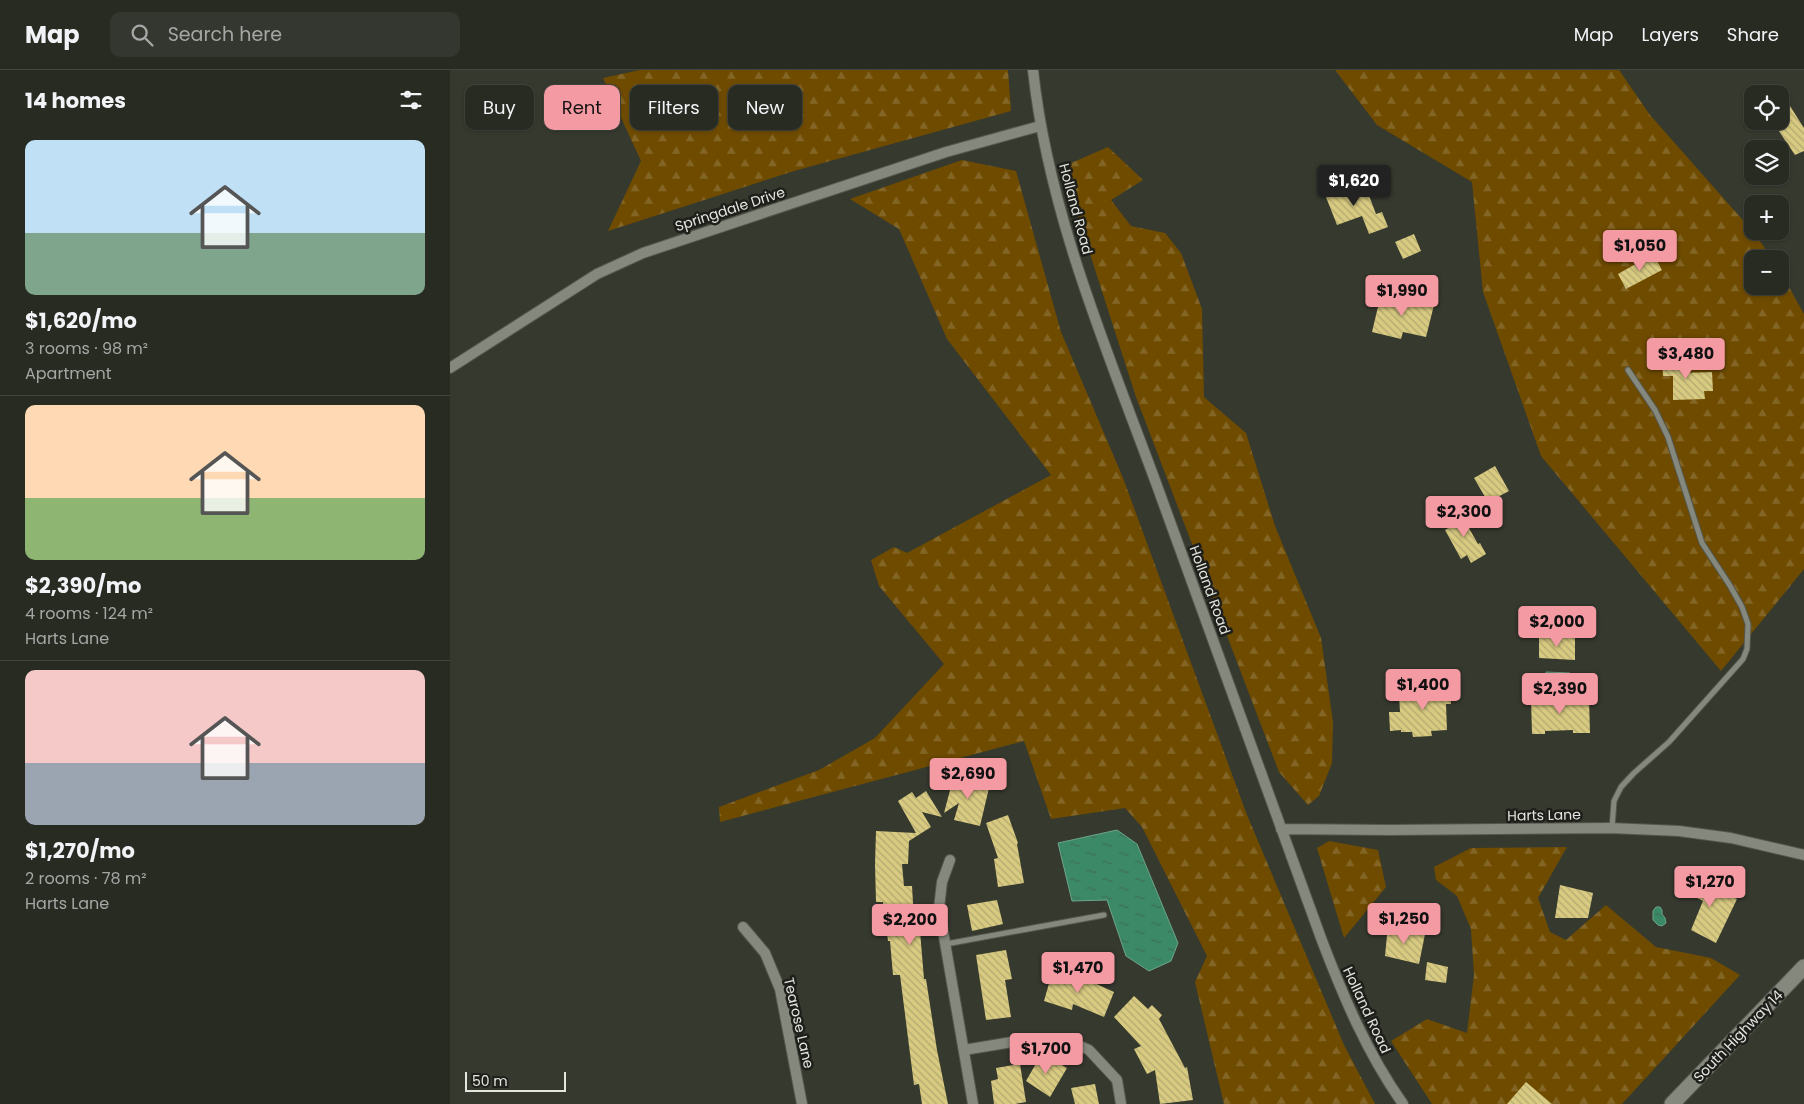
<!DOCTYPE html>
<html lang="en">
<head>
<meta charset="utf-8">
<style>
	body { margin:0; font-family:Poppins,sans-serif; background:#34372f; color:#f1f3f6; height:100vh; display:flex; flex-direction:column; font-size:19px; white-space:nowrap }
	* { box-sizing:border-box; margin:0 }
	p { font-size:16px; color:#a5a7a5 }
	.icon { flex:none; width:28px; height:28px; fill:none; stroke:currentColor; stroke-width:2; stroke-linecap:round; stroke-linejoin:round }
	.map { position:relative; flex:1; overflow:hidden }
	.panel { display:flex; flex-direction:column; background:#282b22; width:450px }
	.panel>* { flex:none }
	.banner { position:absolute; left:15px; top:15px; width:475px; height:45px; display:flex; gap:10px }
	.buttons { position:absolute; left:1294px; top:15px; display:grid; gap:10px }
	.buttons a { display:grid; place-items:center; width:45px; height:45px; border-radius:10px; background:#282b22; box-shadow:0 1px 4px #0004,0 0 0 1px #444740; font-size:25px }
	.scale { position:absolute; left:15px; bottom:12px; width:101px; box-sizing:border-box; padding-left:5px; border:2px solid #e3e5de; border-top:0; font-size:14px; line-height:18px; white-space:nowrap; color:#e3e5de; -webkit-text-stroke:4px #1e1f1b; paint-order:stroke }
	.price { position:absolute; translate:-50% -42px; padding:0 11px; border-radius:5px; background:#f49aa3; color:#111; font-size:16px; line-height:32px; filter:drop-shadow(0 1px 2px #0008) }
	.price::after { content:''; position:absolute; left:50%; top:30px; width:15px; height:11px; margin-left:-8px; background:inherit; clip-path:polygon(0 0,100% 0,50% 100%) }
	.price.selected { background:#222; color:#fff }
	ul { padding:0; list-style:none }
	li { display:grid; align-content:center; gap:10px; height:265px; padding:0 25px }
	li+li { border-top:1px solid #444740 }
	li span { display:grid; place-items:center; height:155px; border-radius:10px; color:#555 }
	li>.icon { margin-inline-start:auto }
	span .icon { width:90px; height:90px; fill:#fffc; stroke-width:1 }
	li b { font-size:21px }
	h2 { display:flex; justify-content:space-between; align-items:center; height:60px; padding:0 25px; font-size:21px }
	.tag { padding:0 18px; border-radius:10px; background:#282b22; box-shadow:0 1px 4px #0004,0 0 0 1px #444740; font-size:18px; line-height:45px }
	.tag.selected { background:#f49aa3; color:#111 }
	header { display:flex; align-items:center; gap:30px; box-sizing:border-box; height:70px; padding:0 25px; background:#282b22; border-bottom:1px solid #444740 }
	header strong { font-size:24px }
	nav { display:flex; gap:28px; margin-inline-start:auto; font-size:18px }
	.search { width:350px; height:45px; background:#34372f; display:flex; align-items:center; gap:12px; box-sizing:border-box; padding:0 18px; border-radius:10px; color:#a5a7a5; font-size:19px }
	main { display:flex; flex:1; min-height:0 }
	.map>svg:first-child { display:block }
	.forest { fill:url(#forest-firs) }
	.water { fill:url(#water-ripples); stroke:#6da58a }
	.building { fill:url(#building-back-hatch) }
	.lines { fill:none; stroke-linecap:round; stroke-linejoin:round }
	.service-casing { stroke:#54574e; stroke-width:7 }
	.minor-casing { stroke:#54574e; stroke-width:12 }
	.secondary-casing { stroke:#54574e; stroke-width:17 }
	.service { stroke:#85887c; stroke-width:5 }
	.minor { stroke:#85887c; stroke-width:10 }
	.secondary { stroke:#85887c; stroke-width:15 }
	.labels { text-anchor:middle; stroke-width:5; stroke-linejoin:round; paint-order:stroke }
	.street-label { font-size:14px; fill:#e3e5de; stroke:#1e1f1b }
</style>
</head>
<body>
<header>
<strong>Map</strong>
<div class="search"><svg class="icon" aria-label="search" viewBox="0 0 24 24"><circle cx="10" cy="10" r="6"/><path d="M15 15l6 6"/></svg>Search here</div>
<nav><a>Map</a><a>Layers</a><a>Share</a></nav>
</header>
<main>
<section class="panel">
<h2>14 homes<svg class="icon" aria-label="filters" viewBox="0 0 24 24"><path d="M4 7h16M4 17h16"/><circle cx="9" cy="7" r="2"/><circle cx="15" cy="17" r="2"/></svg></h2>
<ul>
<li><span style="background:linear-gradient(#bfe0f5 60%,#7fa58c 0)"><svg class="icon" aria-label="home" viewBox="0 0 24 24"><path d="M3 11l9-7 9 7M6 9v11h12V9"/></svg></span><div><b>$1,620/mo</b><p>3 rooms · 98 m²</p><p>Apartment</p></div></li>
<li><span style="background:linear-gradient(#ffd9b3 60%,#8fb573 0)"><svg class="icon" aria-label="home" viewBox="0 0 24 24"><path d="M3 11l9-7 9 7M6 9v11h12V9"/></svg></span><div><b>$2,390/mo</b><p>4 rooms · 124 m²</p><p>Harts Lane</p></div></li>
<li><span style="background:linear-gradient(#f6c9c9 60%,#9aa5b1 0)"><svg class="icon" aria-label="home" viewBox="0 0 24 24"><path d="M3 11l9-7 9 7M6 9v11h12V9"/></svg></span><div><b>$1,270/mo</b><p>2 rooms · 78 m²</p><p>Harts Lane</p></div></li>
</ul>
</section>
<div class="map">
<svg width="1354" height="1034" viewBox="0 0 1354 1034">
	<defs>
		<pattern id="forest-firs" width="22" height="20" patternUnits="userSpaceOnUse" patternTransform="scale(1.25)"><rect width="22" height="20" fill="#6f4b00"/><path d="M5 1l3.5 6h-7zM16 11l3.5 6h-7z" fill="#836525"/></pattern>
		<pattern id="water-ripples" width="26" height="14" patternUnits="userSpaceOnUse" patternTransform="scale(1.25)"><rect width="26" height="14" fill="#3b8966"/><path d="M2 4q2-2 4 0t4 0M15 11q2-2 4 0t4 0" fill="none" stroke="#3f6e58"/></pattern>
		<pattern id="building-back-hatch" width="6" height="6" patternUnits="userSpaceOnUse" patternTransform="scale(1.25)"><rect width="6" height="6" fill="#d8ca80"/><path d="M-1 5l2 2M0 0l6 6M5-1l2 2" fill="none" stroke="#b3a971"/></pattern>
	</defs>
	<rect width="100%" height="100%" fill="#36392e"/>
	<path class="forest" d="M190 0H558L561 41 344 101 158 161 191 91 153 8Z
		M885 0H1169L1200 45 1305 164 1322 189H1302V216H1330V201L1354 244V499L1271 601 1091 386 1033 222 1022 112 927 55Z
		M658 77 693 110 661 130 681 156 715 163 731 183 752 239 754 327 796 363 825 456 871 568 883 652 882 693 869 726 858 735 829 702 686 327 612 97Z
		M512 90 566 101 611 262 673 408 797 745 894 975 925 1034H774L745 912 757 886 692 757 675 738 601 749 574 671 270 752 269 737 369 700 425 668 494 594 429 516 421 490 444 477 457 483 601 405 497 269 449 159 400 129Z
		M879 771 928 780 936 817 894 868 867 778Z
		M1117 777 1088 828 1100 862 1116 870 1156 835 1206 877 1261 888 1290 905 1172 1034H982L941 971 977 949 1017 963 1024 905 1021 859 1007 826 986 810 984 797 1021 778Z"/>
	<path class="water" d="M1096 602 1120 603 1119 614H1096Z
		M667 760 687 774 728 873 721 891 699 901 676 886 657 830 622 831 608 773Z
		M1206 837H1210L1212 840V844L1215 848 1216 853 1212 856 1208 855 1203 850V841Z"/>
	<path class="building" d="M1340 36 1354 58V81L1345 85 1322 51H1330V45Z
		M904 110 910 126 918 123 926 144 932 142 938 157 919 164 912 146 887 155 874 122Z
		M964 164 971 181 953 189 945 172Z
		M1203 184 1212 200 1176 219 1168 204Z
		M931 224 984 235 976 267 953 262 951 269 922 262Z
		M1212 284H1230L1231 303 1262 302 1263 321H1254L1255 329 1223 330V306H1213Z
		M1045 396 1059 421 1038 432 1024 408Z
		M1008 439 1028 474 1030 473 1036 484 1021 493 1017 485 1011 489 995 460 1002 456 997 446Z
		M1089 566 1125 567V590L1089 588Z
		M999 609 1001 634H996L997 660 981 661 982 666 963 667 962 662H951V660L940 661 939 642H950L949 625 977 624V622L980 621 979 611Z
		M1103 625H1116V629H1139L1140 663H1123V660L1095 661V664H1082L1081 629H1103Z
		M504 705 538 713 537 717 539 718 530 756 504 750 509 733 494 743Z
		M476 721 492 747 472 742 481 757 459 771 458 794H452L454 816H462L464 850 469 849 474 909H476L487 980 498 1034H472L469 1014 464 1015 450 905H443L440 871H438L433 832H426L425 794 426 761 466 763 448 731 462 722 466 728Z
		M558 745 568 773 567 774 574 813 548 817 544 789 548 788 536 753Z
		M1239 805 1287 829 1266 873 1241 860 1253 831 1231 820Z
		M1110 815 1143 823 1138 848H1105Z
		M547 830 553 854 522 861 517 835Z
		M938 855 975 864 969 894 935 886Z
		M556 880 562 909 555 910 561 947 536 950 526 885Z
		M977 892 998 897 996 913 975 910Z
		M620 902 664 922 654 947 623 934 622 940 594 931 602 903 618 908Z
		M684 926 698 939 702 935 712 945 709 949 735 998 737 997 743 1030 710 1034 705 1000 697 1004 684 979 691 976 664 947Z
		M592 983 617 998 600 1027 576 1011Z
		M570 994 576 1032 565 1034H544L541 1011 548 1009 546 998Z
		M1076 1012 1102 1034H1057Z
		M645 1014 649 1034H625L621 1018Z"/>
	<g class="lines">
		<g class="service-casing">
			<path id="service" d="M1162 758 1164 731 1171 717 1184 703 1219 672 1293 589 1297 579 1298 554 1292 537 1279 514 1252 473 1218 367 1205 340 1178 300
				M496 874 654 845"/>
		</g>
		<g class="minor-casing">
			<path id="minor" d="M583 0C598 142 657 280 706 413 762 564 816 716 871 868 893 926 917 983 953 1034
				M0 298 147 204 193 183 496 82 590 56
				M831 759 940 760 1160 758 1229 761 1281 768 1354 785
				M500 790 492 812 489 838 523 1034
				M293 857 315 883 330 919 352 1034
				M514 980 562 972 617 970 639 980 667 1010 671 1034"/>
		</g>
		<g class="secondary-casing">
			<path id="secondary" d="M1222 1034 1354 897"/>
		</g>
		<use href="#service" class="service"/>
		<use href="#minor" class="minor"/>
		<use href="#secondary" class="secondary"/>
	</g>
	<g class="labels">
		<g class="street-label">
			<text transform="translate(280 139) rotate(-18)" y="5">Springdale Drive</text>
			<text transform="translate(626 139) rotate(75)" y="5">Holland Road</text>
			<text transform="translate(760 520) rotate(70)" y="5">Holland Road</text>
			<text transform="translate(1094 745) rotate(-1)" y="5">Harts Lane</text>
			<text transform="translate(917 940) rotate(65)" y="5">Holland Road</text>
			<text transform="translate(349 953) rotate(77)" y="5">Tearose Lane</text>
			<text transform="translate(1288 966) rotate(-46)" y="5">South Highway 14</text>
		</g>
	</g>
</svg>
<div class="buttons">
<a><svg class="icon" aria-label="locate" viewBox="0 0 24 24"><circle cx="12" cy="12" r="6"/><path d="M12 2v4M12 18v4M2 12h4M18 12h4"/></svg></a>
<a><svg class="icon" aria-label="layers" viewBox="0 0 24 24"><path d="M12 4l9 5-9 5-9-5zM3 14l9 5 9-5"/></svg></a>
<a>+</a>
<a>−</a>
</div>
<div class="scale">50 m</div>
<b class="price selected" style="left:904px;top:137px">$1,620</b>
<b class="price" style="left:1190px;top:202px">$1,050</b>
<b class="price" style="left:952px;top:247px">$1,990</b>
<b class="price" style="left:1236px;top:310px">$3,480</b>
<b class="price" style="left:1014px;top:468px">$2,300</b>
<b class="price" style="left:1107px;top:578px">$2,000</b>
<b class="price" style="left:973px;top:641px">$1,400</b>
<b class="price" style="left:1110px;top:645px">$2,390</b>
<b class="price" style="left:518px;top:730px">$2,690</b>
<b class="price" style="left:1260px;top:838px">$1,270</b>
<b class="price" style="left:954px;top:875px">$1,250</b>
<b class="price" style="left:460px;top:876px">$2,200</b>
<b class="price" style="left:628px;top:924px">$1,470</b>
<b class="price" style="left:596px;top:1005px">$1,700</b>
<div class="banner">
<a class="tag">Buy</a>
<a class="tag selected">Rent</a>
<a class="tag">Filters</a>
<a class="tag">New</a>
</div>
</div>
</main>
</body>
</html>
